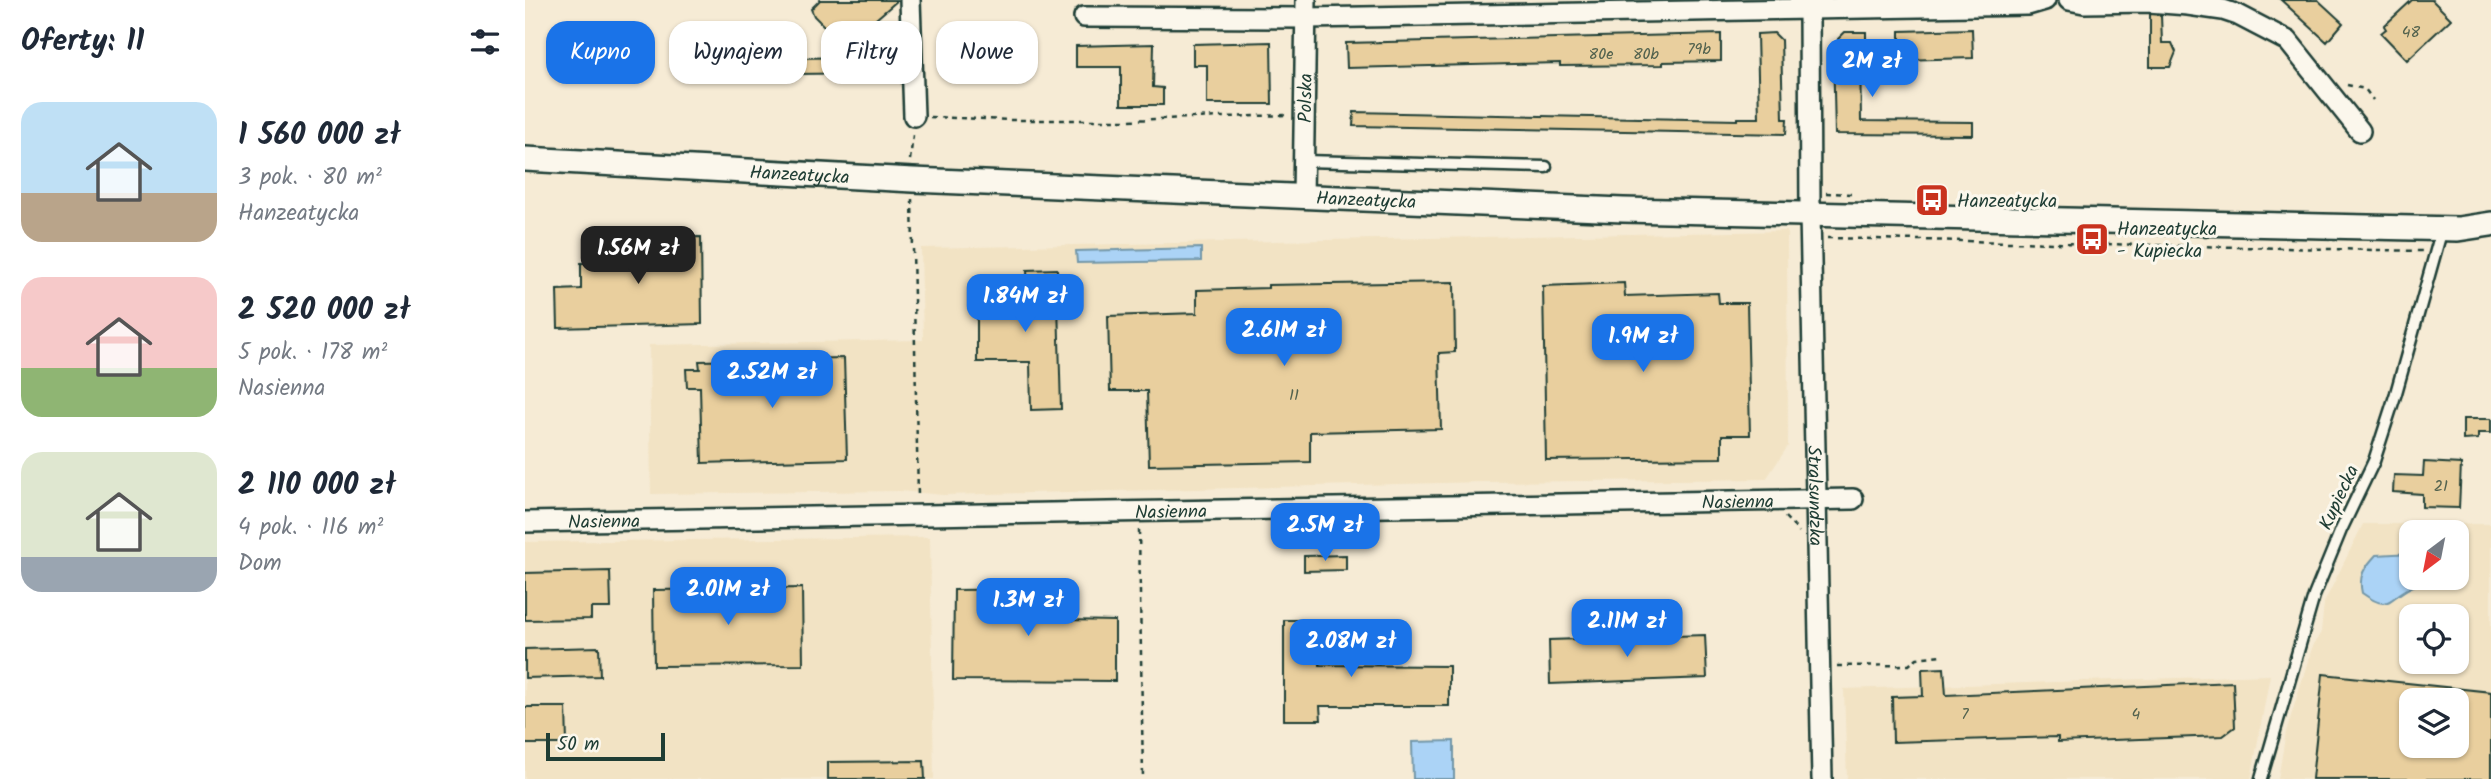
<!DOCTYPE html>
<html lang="pl">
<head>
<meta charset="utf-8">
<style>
	body { margin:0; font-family:Kalam,sans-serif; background:#f6f6f7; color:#1f2937; height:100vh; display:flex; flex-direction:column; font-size:26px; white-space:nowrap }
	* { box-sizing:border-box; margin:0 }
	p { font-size:23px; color:#747a83 }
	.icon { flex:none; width:38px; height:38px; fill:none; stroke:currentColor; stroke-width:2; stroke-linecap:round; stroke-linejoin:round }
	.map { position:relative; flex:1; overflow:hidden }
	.panel { display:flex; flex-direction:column; background:#fff; width:525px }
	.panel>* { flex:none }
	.hud { position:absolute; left:21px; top:21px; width:665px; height:63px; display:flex; gap:14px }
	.needle { width:46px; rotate:212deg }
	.buttons { position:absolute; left:1874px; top:520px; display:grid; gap:14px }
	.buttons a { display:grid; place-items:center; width:70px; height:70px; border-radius:14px; background:#fff; box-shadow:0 2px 5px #0004; font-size:35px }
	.scale { position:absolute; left:21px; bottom:18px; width:119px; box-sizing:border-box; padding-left:7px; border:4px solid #1f3d34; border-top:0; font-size:19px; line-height:24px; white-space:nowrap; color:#1f3d34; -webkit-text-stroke:5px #fbf7ec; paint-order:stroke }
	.price { position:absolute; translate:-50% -60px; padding:0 16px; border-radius:14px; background:#1a73e8; color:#fff; font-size:23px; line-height:46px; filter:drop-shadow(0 2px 4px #0008) }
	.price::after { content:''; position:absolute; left:50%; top:42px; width:21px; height:16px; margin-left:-10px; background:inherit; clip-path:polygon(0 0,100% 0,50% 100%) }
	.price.current { background:#222; color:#fff }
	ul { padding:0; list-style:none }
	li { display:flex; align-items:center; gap:21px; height:175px; padding:0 21px }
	li span { display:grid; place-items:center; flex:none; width:196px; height:140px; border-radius:21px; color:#555 }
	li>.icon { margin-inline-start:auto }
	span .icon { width:84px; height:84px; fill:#fffc; stroke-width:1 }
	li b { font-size:30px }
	h2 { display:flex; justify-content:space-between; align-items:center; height:84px; padding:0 21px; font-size:30px }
	.chip { padding:0 24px; border-radius:21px; background:#fff; box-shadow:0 2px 5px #0004; font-size:24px; line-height:63px }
	.chip.current { background:#1a73e8; color:#fff }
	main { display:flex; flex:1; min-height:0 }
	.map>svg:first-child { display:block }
	.built { fill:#f2e3c4; fill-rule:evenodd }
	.water { fill:#abd3f6; stroke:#7397a8; stroke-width:2 }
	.building { fill:#e9cf9e; stroke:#1f3d34; stroke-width:2; fill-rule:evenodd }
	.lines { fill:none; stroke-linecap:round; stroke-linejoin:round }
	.service-casing { stroke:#1f3d34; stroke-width:15 }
	.minor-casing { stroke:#1f3d34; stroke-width:24 }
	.tertiary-casing { stroke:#1f3d34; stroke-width:28 }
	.path { stroke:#1f3d34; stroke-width:2.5; stroke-dasharray:5 5; stroke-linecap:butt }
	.service { stroke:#fbf7ec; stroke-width:10 }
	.minor { stroke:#fbf7ec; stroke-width:19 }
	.tertiary { stroke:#fbf7ec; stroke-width:23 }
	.labels { text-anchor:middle; stroke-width:6; stroke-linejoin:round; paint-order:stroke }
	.number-label { font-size:16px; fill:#52624e }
	.street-label { font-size:19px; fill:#1f3d34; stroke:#fbf7ec }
	.poi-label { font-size:19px; fill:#1f3d34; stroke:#fbf7ec; text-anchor:start }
</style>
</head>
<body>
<main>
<section class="panel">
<h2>Oferty: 11<svg class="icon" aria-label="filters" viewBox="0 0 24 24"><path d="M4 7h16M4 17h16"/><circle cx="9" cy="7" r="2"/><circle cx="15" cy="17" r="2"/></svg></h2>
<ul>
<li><span style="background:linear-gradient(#bfe0f5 65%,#b9a48a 0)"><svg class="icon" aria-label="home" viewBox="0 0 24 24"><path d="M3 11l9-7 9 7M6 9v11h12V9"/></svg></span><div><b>1 560 000 zł</b><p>3 pok. · 80 m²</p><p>Hanzeatycka</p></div></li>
<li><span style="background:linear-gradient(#f6c9c9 65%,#8fb573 0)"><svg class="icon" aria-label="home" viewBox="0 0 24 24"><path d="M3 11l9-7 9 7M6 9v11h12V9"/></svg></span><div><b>2 520 000 zł</b><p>5 pok. · 178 m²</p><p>Nasienna</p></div></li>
<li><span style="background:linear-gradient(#dfe7d0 75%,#9aa5b1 0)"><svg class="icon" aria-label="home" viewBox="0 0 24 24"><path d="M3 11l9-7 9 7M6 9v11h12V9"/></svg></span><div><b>2 110 000 zł</b><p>4 pok. · 116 m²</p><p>Dom</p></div></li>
</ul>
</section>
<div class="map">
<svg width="1966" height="779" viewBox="0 0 1966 779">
	<rect width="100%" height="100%" fill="#f6ebd5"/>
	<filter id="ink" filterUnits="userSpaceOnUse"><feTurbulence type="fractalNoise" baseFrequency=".0143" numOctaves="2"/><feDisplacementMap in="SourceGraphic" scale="14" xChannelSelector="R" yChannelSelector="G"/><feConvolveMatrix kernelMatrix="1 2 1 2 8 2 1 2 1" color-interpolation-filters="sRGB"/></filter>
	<g filter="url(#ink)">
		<path class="built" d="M1262 231 1263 446 1241 479 959 482 418 495 375 491 126 494 124 345 398 340 396 248Z
			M1838 524H1966V779H1753L1761 732 1787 648 1796 632 1799 603ZM1886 532H1932V578H1886ZM1886 616H1932V662H1886ZM1886 700H1932V746H1886Z
			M405 537 409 779H0V542Z
			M1745 675 1726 779H1322L1319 689Z"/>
		<path class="water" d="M676 248V261L552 263 551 251Z
			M1886 553V578H1913C1904 581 1894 583 1886 587 1862 599 1865 613 1837 593 1833 576 1839 568 1851 555Z
			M929 741V779H888L887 742Z"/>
		<path class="building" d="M295 0H373L351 19V24H342L330 36 320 26 309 36 289 16 286 9Z
			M1756 0H1793L1818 23 1802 42Z
			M1887 0H1907L1926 19 1882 60 1856 33 1861 29 1859 26Z
			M1625 14 1636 15 1637 43H1647L1651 52 1645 67H1625Z
			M1447 29 1448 58 1375 60V31Z
			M1320 32H1341V47H1335L1336 121 1448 122V135L1310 134 1308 48 1313 47V39Z
			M1249 33 1256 40 1258 119H1262L1261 134 828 126 829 112 1212 120V118H1234L1232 34Z
			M1196 34V61L1138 62V65L1035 66V63L822 68 821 43Z
			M746 42 747 104H682V65H668V44Z
			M629 44 628 87 638 88V105H596V67H551V46Z
			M494 45V68L465 69V46Z
			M327 54H350V76L347 73 273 74V58L330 57Z
			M176 237 177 324 33 328 32 290 56 289V263H79V238Z
			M532 269 536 409 506 410 505 362H452V292H503L502 270Z
			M929 282 930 352 914 353 916 429 785 432V462L624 465 622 391H585L583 316 672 313V290L743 288V285Z
			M1099 283 1100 296 1193 293 1194 303H1222L1225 435H1197V458L1021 460 1018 286Z
			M319 358 322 459 177 463 175 387H162L161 369H175L174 361Z
			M1938 419H1966V433H1953V439L1938 440Z
			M1899 462 1936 464 1934 508 1897 507V494L1868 492 1869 475 1898 476Z
			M821 555V570L779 571V556Z
			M85 571 86 608H66V619L0 620V573Z
			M277 588 278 665 129 666 128 590Z
			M542 589V620L590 621V681L428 680 429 590Z
			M759 620H795V665L924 666V706H795L796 720H759Z
			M1180 635 1182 678 1025 684 1024 640Z
			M74 647 75 676 0 678V649Z
			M1419 668 1421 695 1708 682 1710 727 1698 736 1533 742V737L1368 742 1367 697 1398 696 1397 669Z
			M1798 674 1966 692V779H1787ZM1886 700H1932V746H1886Z
			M0 707H41L42 744H0Z
			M399 761 400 779H303V762Z"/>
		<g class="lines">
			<g class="service-casing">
				<path id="service" d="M779 161 1021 167
					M1736 779 1789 596 1816 530 1849 461 1871 393 1917 229"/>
			</g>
			<g class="minor-casing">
				<g id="minor">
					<path d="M385 0 389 116"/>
					<path d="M1544 0 1559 3 1623 2 1663 5 1698 10 1713 15 1763 41 1835 131"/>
					<path id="s1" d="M1284 10 1285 214 1297 779"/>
					<path d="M559 17 781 18 1503 5 1520 0"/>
					<path id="s2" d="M778 198 781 0"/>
					<path id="s3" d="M0 522 1328 499"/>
				</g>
			</g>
			<g class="tertiary-casing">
				<g id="tertiary">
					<path id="s4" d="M0 159 388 180 1098 210 1933 229 1966 224"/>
				</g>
			</g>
			<path class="path" d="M1822 85 1840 89 1848 100
				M405 117 485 120H601L763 115
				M385 160 388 135
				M1301 193 1329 194
				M387 199 393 497
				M1302 238 1897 251
				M1260 517 1274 532
				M614 530 618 779
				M1312 666 1384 665 1392 658 1416 655"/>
			<use href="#service" class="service"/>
			<use href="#minor" class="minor"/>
			<use href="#tertiary" class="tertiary"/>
		</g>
	</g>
	<defs>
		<g id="bus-square" transform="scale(1.75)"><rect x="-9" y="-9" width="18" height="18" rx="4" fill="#c8321e" stroke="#fbf7ec"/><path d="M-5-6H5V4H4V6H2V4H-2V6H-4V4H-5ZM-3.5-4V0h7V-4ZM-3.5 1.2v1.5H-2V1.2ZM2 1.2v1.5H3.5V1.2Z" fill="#fff"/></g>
	</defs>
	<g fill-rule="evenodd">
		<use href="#bus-square" x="1407" y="200"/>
		<use href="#bus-square" x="1567" y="239"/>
	</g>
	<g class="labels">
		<g class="number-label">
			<text x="1886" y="37">48</text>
			<text x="1174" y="54">79b</text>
			<text x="1076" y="59">80e</text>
			<text x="1121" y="59">80b</text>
			<text x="769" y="400">11</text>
			<text x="1916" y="491">21</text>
			<text x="1440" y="719">7</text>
			<text x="1611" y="719">4</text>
		</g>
		<g class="street-label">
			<text dy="7" stroke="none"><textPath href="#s2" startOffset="100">Polska</textPath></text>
			<text dy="7" stroke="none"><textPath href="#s4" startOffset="275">Hanzeatycka</textPath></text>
			<text dy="7" stroke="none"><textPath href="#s4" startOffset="842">Hanzeatycka</textPath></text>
			<text dy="7" stroke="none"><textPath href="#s1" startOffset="486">Stralsundzka</textPath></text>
			<text transform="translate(1813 497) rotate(-65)" y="7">Kupiecka</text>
			<text dy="7" stroke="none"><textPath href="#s3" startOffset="1213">Nasienna</textPath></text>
			<text dy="7" stroke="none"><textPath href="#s3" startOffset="646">Nasienna</textPath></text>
			<text dy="7" stroke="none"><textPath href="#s3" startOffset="79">Nasienna</textPath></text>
		</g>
		<g class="poi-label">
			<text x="1432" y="207">Hanzeatycka</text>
			<text x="1592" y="235">Hanzeatycka<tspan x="1592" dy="22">- Kupiecka</tspan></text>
		</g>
	</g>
</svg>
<div class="buttons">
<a><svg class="needle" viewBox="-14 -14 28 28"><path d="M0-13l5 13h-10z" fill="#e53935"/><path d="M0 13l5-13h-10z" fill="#747a83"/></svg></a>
<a><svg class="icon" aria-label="locate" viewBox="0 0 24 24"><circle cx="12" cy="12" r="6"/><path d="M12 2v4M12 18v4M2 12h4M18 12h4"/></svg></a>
<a><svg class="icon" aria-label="layers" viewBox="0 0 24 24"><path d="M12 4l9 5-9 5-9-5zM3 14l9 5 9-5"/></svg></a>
</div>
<div class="scale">50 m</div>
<b class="price" style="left:1347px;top:99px">2M zł</b>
<b class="price current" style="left:113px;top:286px">1.56M zł</b>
<b class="price" style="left:500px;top:334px">1.84M zł</b>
<b class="price" style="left:759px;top:368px">2.61M zł</b>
<b class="price" style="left:1118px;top:374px">1.9M zł</b>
<b class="price" style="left:247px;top:410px">2.52M zł</b>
<b class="price" style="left:800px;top:563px">2.5M zł</b>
<b class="price" style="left:203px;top:627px">2.01M zł</b>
<b class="price" style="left:503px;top:638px">1.3M zł</b>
<b class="price" style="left:1102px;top:659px">2.11M zł</b>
<b class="price" style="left:826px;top:679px">2.08M zł</b>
<div class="hud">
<a class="chip current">Kupno</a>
<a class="chip">Wynajem</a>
<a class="chip">Filtry</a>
<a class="chip">Nowe</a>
</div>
</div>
</main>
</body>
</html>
